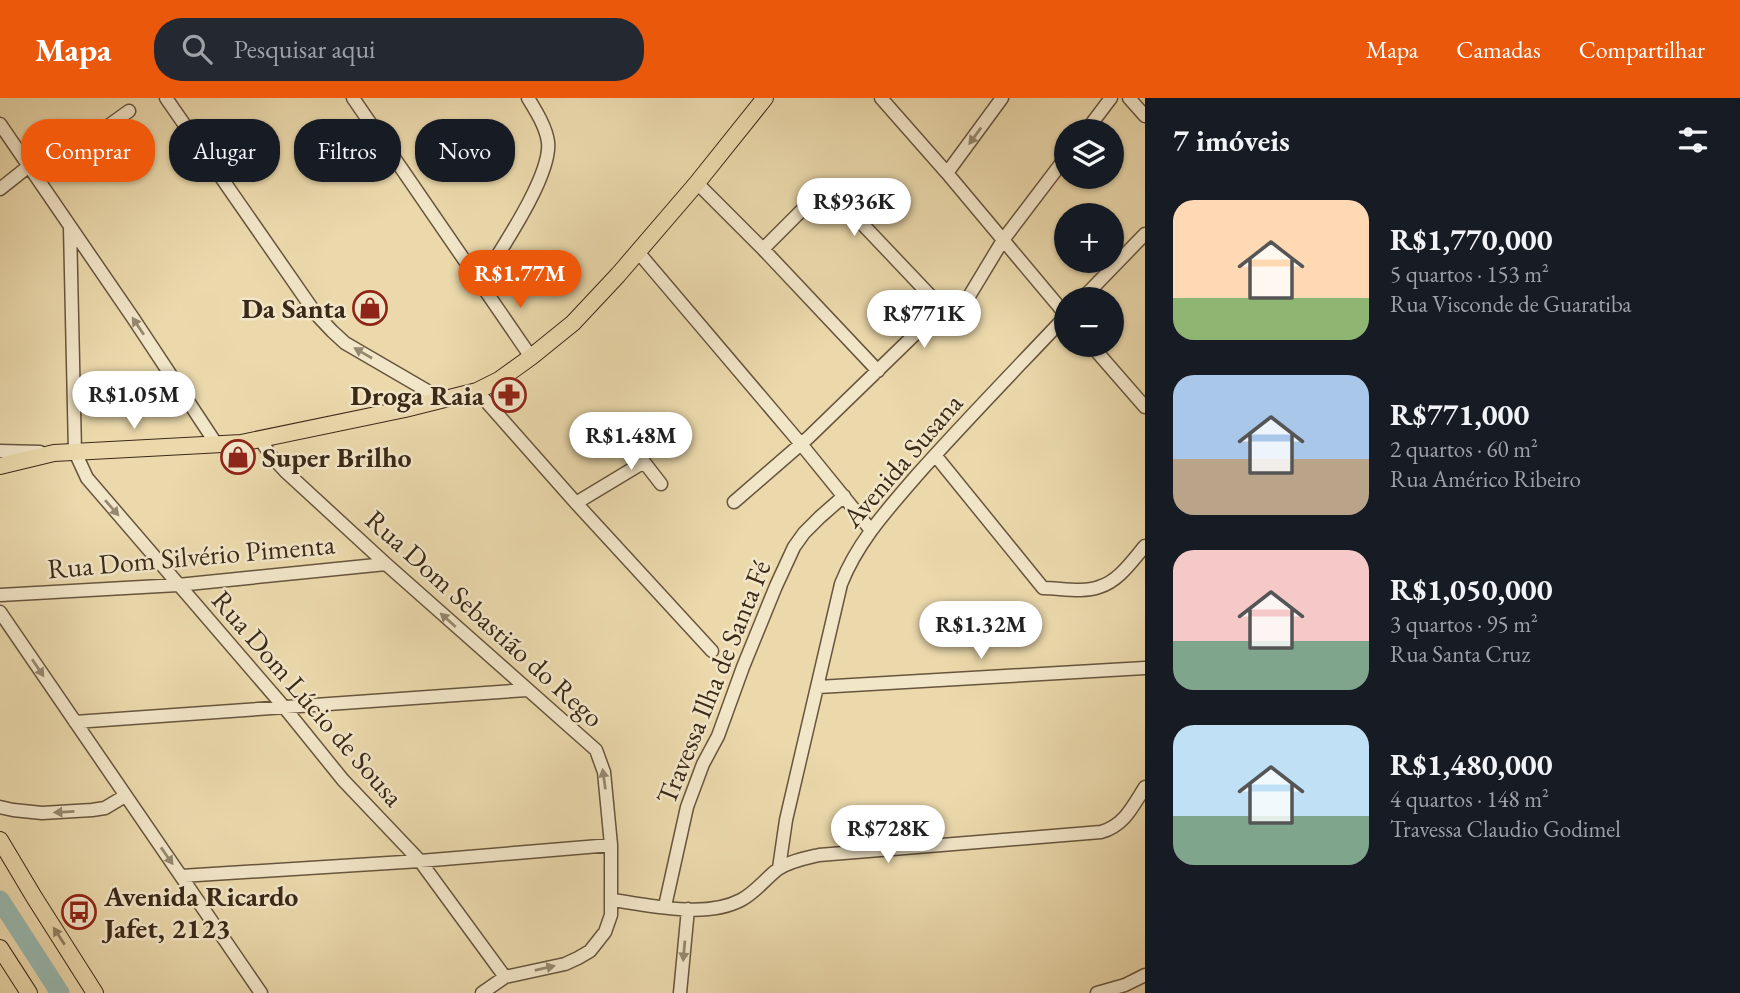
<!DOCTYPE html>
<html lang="pt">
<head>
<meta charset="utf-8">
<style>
	body { margin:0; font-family:"EB Garamond",serif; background:#242831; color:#f1f3f6; height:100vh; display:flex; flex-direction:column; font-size:26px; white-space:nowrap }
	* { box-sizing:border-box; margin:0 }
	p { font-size:23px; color:#9ea1a6 }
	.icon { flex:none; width:38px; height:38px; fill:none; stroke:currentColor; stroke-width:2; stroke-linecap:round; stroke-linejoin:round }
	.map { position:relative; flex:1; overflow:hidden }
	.drawer { display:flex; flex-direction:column; background:#171b24; width:595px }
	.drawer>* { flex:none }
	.top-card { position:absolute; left:21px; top:21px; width:665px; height:63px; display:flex; gap:14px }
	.controls { position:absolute; left:1054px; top:21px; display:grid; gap:14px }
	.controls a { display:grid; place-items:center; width:70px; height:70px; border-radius:50%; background:#171b24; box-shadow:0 2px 5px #0004; font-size:35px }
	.price { position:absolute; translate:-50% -60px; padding:0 16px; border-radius:24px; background:#fff; color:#222; font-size:23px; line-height:46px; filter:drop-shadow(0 2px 4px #0008) }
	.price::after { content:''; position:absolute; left:50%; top:42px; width:21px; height:16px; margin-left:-10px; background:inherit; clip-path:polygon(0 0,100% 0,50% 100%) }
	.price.selected { background:#ea580c; color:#fff }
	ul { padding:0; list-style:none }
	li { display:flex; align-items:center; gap:21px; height:175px; padding:0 28px }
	li span { display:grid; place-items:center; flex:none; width:196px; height:140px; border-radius:21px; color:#555 }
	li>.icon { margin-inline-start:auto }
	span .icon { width:84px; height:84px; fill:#fffc; stroke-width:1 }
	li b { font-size:30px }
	h2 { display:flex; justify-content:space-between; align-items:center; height:84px; padding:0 28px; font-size:30px }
	.chip { padding:0 24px; border-radius:28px; background:#171b24; box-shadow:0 2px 5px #0004; font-size:24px; line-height:63px }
	.chip.selected { background:#ea580c; color:#fff }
	header { display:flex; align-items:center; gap:42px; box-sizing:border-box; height:98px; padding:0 35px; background:#ea580c; color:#fff }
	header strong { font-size:33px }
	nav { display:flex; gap:38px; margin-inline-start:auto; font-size:24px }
	.search { width:490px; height:63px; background:#242831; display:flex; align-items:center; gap:18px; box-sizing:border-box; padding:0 24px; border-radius:28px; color:#9ea1a6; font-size:26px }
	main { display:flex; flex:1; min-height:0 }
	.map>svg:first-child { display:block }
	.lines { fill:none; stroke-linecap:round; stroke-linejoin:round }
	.river { stroke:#99b9b1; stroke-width:19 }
	.minor-casing { stroke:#67553d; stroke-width:15 }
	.major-casing { stroke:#3b2918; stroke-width:18 }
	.minor { stroke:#f2e6c9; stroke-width:12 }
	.major { stroke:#ebd9ac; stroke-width:16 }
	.oneway { fill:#968870 }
	.oneway2 { fill:#938162 }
	.labels { text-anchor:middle; stroke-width:5; stroke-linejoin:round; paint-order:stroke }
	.poi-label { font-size:28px; font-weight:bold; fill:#3b2918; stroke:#f2e6c9; text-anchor:end }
	.street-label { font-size:28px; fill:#3b2918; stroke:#f2e6c9 }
</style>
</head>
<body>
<header>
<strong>Mapa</strong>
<div class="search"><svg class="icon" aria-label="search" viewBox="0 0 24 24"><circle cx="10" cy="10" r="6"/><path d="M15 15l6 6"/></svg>Pesquisar aqui</div>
<nav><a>Mapa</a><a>Camadas</a><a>Compartilhar</a></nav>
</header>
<main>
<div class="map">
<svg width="1145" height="895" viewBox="0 0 1145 895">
	<rect width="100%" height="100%" fill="#ebd9ac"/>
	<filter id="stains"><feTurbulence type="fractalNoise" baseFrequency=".00286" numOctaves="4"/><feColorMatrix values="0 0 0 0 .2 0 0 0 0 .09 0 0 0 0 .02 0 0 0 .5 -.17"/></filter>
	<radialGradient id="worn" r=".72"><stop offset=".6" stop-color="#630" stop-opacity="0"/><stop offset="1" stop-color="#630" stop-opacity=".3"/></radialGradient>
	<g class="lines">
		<path class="river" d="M0 802 60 895"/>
		<g class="minor-casing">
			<path id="minor" d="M166 0 316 216 332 233 345 245 443 302
				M353 0 531 259
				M881 0 947 75 1066 217
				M1129 0 1145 18
				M0 26 133 220 217 347
				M1086 33 1111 0
				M947 75 1002 0
				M37 79 129 13
				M697 85 763 151 878 273
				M0 91 29 68
				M70 129 75 354 87 380 284 609 343 682 420 763 505 879
				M763 151 814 100 823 94 831 93 942 210
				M638 154 801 346 870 431
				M481 184C499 154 552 78 548 44 546 29 536 13 528 0
				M1082 201 1145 136
				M1091 247 1145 309
				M477 293 576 405 712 553
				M260 341 271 358 285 373 386 466 596 652 604 674 611 747V817L605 834 590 853 578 860 565 866 505 879 482 895
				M631 342 644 364 661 386
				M0 353 40 354
				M935 357 1043 490C1060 490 1083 495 1099 489 1119 483 1132 463 1145 448
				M734 404 809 339 942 210 958 206 968 200 1003 142 1066 59
				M576 405 644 364
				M0 497 178 487 386 466
				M0 514 261 895
				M818 589 1145 570
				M75 624 527 592
				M0 709 13 712 42 715 92 712 105 710 125 698
				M779 770 786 722 841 486C858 443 888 411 918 376 966 322 1016 271 1066 218
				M181 778 420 763 611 747
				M612 802C651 807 705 821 741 802 756 794 765 781 778 771 790 763 806 760 819 757L1101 734C1124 728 1133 708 1145 689
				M665 808 687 709 703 666 718 638 743 569 776 488 794 449 804 435 820 419 844 398
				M680 895 688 811
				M1097 895 1125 887 1145 877"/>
		</g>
		<g class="major-casing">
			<path id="major" d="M0 368 54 355 241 345 405 311 477 293 499 282 531 259 573 225 618 177 697 85 765 0
				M0 742 34 799 95 895
				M0 850 29 895"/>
		</g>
		<use href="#minor" class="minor"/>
		<use href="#major" class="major"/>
	</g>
	<defs><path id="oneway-solid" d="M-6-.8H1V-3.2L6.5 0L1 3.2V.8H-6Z" transform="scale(1.75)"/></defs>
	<g class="oneway">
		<use href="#oneway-solid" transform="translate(975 38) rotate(126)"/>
		<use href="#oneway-solid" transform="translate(138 228) rotate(-124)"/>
		<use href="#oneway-solid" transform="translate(363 255) rotate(-150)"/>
		<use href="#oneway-solid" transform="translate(112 410) rotate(49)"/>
		<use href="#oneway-solid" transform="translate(448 522) rotate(-138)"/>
		<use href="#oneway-solid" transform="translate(38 570) rotate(56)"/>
		<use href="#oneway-solid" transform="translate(604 681) rotate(-98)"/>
		<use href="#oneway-solid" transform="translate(64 714) rotate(177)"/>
		<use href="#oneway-solid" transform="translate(167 758) rotate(55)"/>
		<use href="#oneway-solid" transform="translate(684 853) rotate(95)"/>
		<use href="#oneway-solid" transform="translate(545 870) rotate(-13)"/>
	</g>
	<use class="oneway2" href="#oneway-solid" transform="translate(59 838) rotate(-123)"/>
	<defs>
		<g id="shop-ring" transform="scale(1.75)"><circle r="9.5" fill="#f2e6c9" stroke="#8f2418" stroke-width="1.5"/><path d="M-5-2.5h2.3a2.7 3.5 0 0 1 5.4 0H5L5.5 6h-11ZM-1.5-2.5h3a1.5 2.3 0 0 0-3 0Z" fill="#8f2418"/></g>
		<g id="pharmacy-ring" transform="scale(1.75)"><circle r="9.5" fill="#f2e6c9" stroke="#8f2418" stroke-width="1.5"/><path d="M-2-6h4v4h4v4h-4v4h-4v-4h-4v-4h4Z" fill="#8f2418"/></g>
		<g id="bus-ring" transform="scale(1.75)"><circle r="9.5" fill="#f2e6c9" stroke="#8f2418" stroke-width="1.5"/><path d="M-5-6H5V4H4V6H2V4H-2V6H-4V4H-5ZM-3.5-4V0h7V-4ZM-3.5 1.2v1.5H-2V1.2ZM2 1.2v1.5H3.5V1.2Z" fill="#8f2418"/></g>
	</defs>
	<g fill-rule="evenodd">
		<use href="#shop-ring" x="370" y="210"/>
		<use href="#pharmacy-ring" x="509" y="297"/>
		<use href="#shop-ring" x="238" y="359"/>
		<use href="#bus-ring" x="79" y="814"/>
	</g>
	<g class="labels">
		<g class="poi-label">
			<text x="346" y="220">Da Santa</text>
			<text x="484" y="307">Droga Raia</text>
			<text x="262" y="369" text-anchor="start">Super Brilho</text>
			<text x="104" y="808" text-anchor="start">Avenida Ricardo<tspan x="104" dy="32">Jafet, 2123</tspan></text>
		</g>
		<g class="street-label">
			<text transform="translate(902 362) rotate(-49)" y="10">Avenida Susana</text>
			<text transform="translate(191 458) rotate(-5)" y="10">Rua Dom Silvério Pimenta</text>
			<text transform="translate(485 520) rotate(42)" y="10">Rua Dom Sebastião do Rego</text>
			<text transform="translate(713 584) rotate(-68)" y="10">Travessa Ilha de Santa Fé</text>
			<text transform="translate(308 600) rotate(49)" y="10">Rua Dom Lúcio de Sousa</text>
		</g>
	</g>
	<rect width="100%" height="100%" filter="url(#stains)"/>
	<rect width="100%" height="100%" fill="url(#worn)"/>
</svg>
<div class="controls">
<a><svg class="icon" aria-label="layers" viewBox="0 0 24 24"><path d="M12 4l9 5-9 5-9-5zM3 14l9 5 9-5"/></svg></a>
<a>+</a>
<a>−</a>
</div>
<b class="price" style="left:854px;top:140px">R$936K</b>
<b class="price selected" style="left:520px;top:212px">R$1.77M</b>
<b class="price" style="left:924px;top:252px">R$771K</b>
<b class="price" style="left:134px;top:333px">R$1.05M</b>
<b class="price" style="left:631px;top:374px">R$1.48M</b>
<b class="price" style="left:981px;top:563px">R$1.32M</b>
<b class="price" style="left:888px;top:767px">R$728K</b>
<div class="top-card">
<a class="chip selected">Comprar</a>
<a class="chip">Alugar</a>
<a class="chip">Filtros</a>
<a class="chip">Novo</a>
</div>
</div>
<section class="drawer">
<h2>7 imóveis<svg class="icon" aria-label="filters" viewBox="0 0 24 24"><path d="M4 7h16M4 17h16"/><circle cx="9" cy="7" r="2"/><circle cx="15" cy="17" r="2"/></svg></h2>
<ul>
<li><span style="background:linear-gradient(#ffd9b3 70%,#8fb573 0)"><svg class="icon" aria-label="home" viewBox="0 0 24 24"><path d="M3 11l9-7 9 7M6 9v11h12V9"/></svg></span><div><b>R$1,770,000</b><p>5 quartos · 153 m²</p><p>Rua Visconde de Guaratiba</p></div></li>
<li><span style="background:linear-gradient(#a9c7e8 60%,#b9a48a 0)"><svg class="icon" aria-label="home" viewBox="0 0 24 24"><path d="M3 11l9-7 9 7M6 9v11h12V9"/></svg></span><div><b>R$771,000</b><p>2 quartos · 60 m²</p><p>Rua Américo Ribeiro</p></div></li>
<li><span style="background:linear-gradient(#f6c9c9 65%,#7fa58c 0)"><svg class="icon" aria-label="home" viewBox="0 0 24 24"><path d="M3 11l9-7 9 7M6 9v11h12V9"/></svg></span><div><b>R$1,050,000</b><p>3 quartos · 95 m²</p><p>Rua Santa Cruz</p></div></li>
<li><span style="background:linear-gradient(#bfe0f5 65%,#7fa58c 0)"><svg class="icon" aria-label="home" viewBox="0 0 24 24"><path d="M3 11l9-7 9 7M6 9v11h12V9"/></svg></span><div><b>R$1,480,000</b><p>4 quartos · 148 m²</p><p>Travessa Claudio Godimel</p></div></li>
</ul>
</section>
</main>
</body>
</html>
